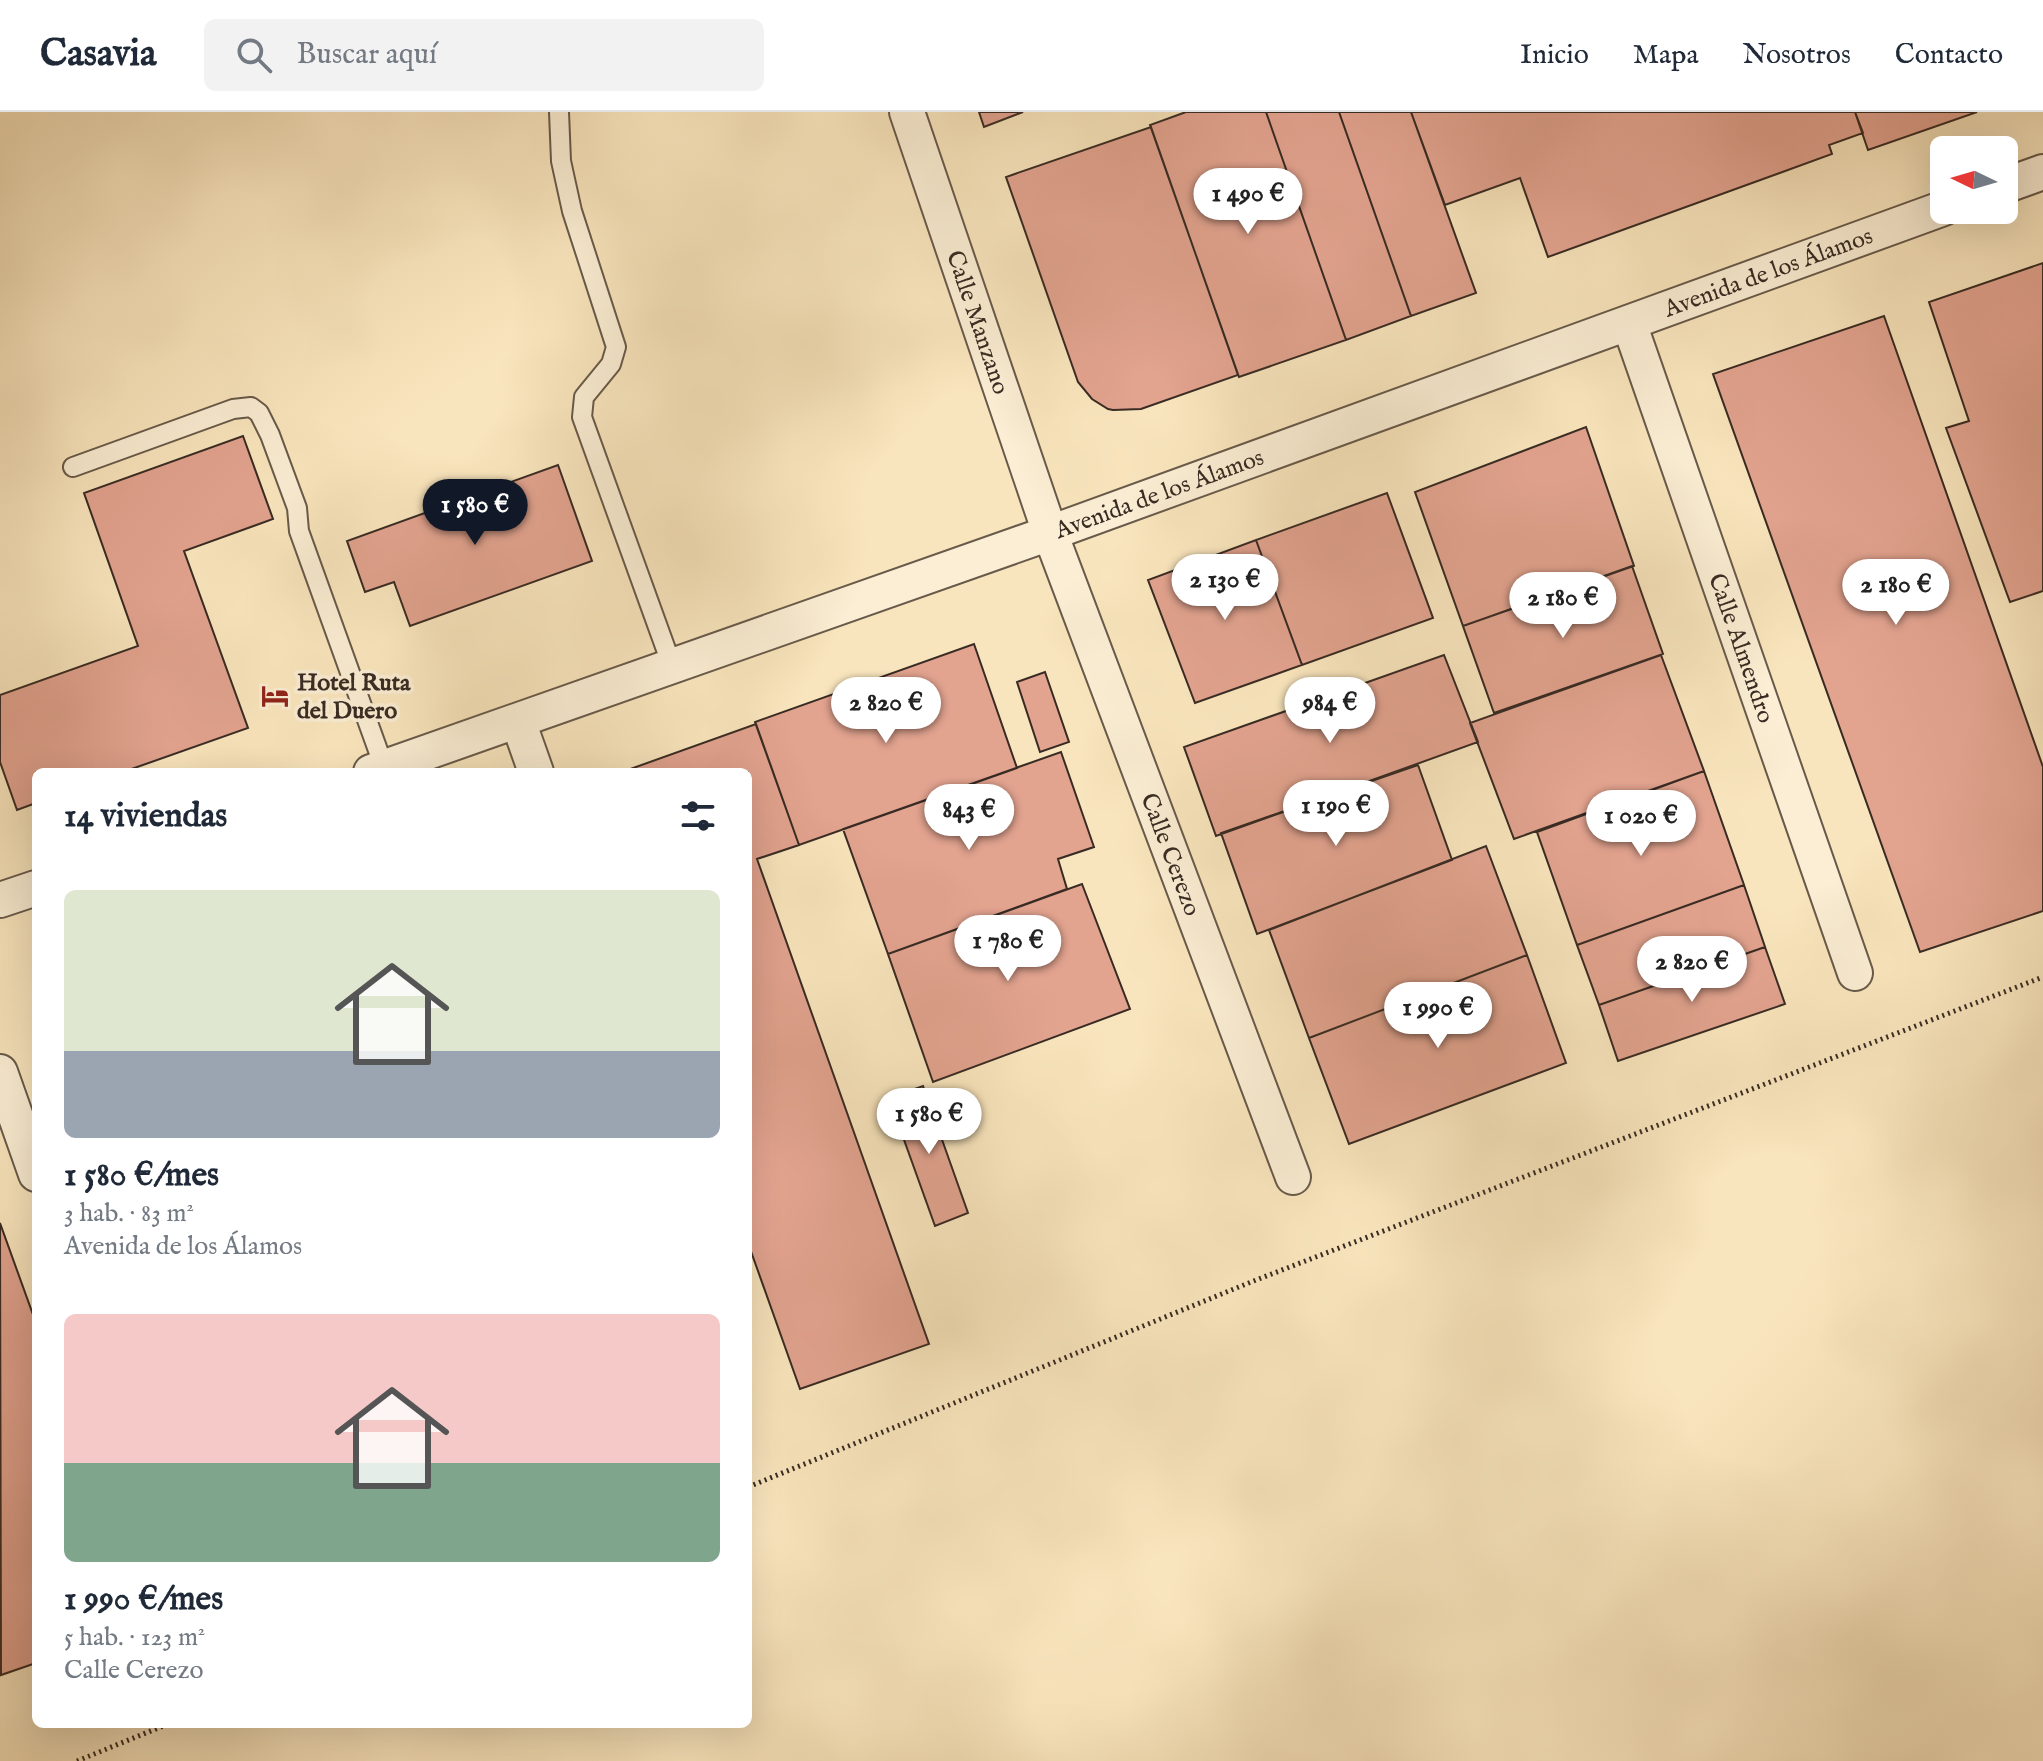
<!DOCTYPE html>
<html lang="es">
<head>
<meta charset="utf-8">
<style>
	body { margin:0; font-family:"IM FELL English",serif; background:#f2f2f3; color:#1f2937; height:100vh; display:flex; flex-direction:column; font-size:30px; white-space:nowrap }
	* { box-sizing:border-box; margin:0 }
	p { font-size:26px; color:#747a83 }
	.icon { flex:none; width:44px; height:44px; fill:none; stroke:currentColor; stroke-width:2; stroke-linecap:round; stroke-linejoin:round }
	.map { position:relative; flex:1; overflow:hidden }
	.details { position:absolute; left:32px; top:656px; width:720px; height:960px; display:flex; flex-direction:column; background:#fff; border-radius:12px; box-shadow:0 8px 32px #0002 }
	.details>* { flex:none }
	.needle { width:52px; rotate:275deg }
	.controls { position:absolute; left:1930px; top:24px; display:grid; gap:16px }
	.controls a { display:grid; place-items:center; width:88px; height:88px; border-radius:12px; background:#fff; box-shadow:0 8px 32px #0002; font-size:40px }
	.price { position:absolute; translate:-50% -68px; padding:0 18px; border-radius:28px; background:#fff; color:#222; font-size:26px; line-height:52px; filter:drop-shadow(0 2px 4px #0008) }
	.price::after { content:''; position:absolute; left:50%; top:48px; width:24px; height:18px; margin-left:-12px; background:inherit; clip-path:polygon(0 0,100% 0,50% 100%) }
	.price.current { background:#111827; color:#fff }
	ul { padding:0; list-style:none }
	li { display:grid; align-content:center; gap:16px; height:424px; padding:0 32px }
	li span { display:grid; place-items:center; height:248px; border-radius:12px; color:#555 }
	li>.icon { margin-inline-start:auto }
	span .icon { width:144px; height:144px; fill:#fffc; stroke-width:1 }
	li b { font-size:34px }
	h2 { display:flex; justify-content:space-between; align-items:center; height:96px; padding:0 32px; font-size:34px }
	header { display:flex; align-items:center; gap:48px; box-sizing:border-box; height:112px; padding:0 40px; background:#fff; border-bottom:2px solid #e0e1e3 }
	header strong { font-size:38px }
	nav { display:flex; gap:44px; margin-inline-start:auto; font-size:28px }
	.search { width:560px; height:72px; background:#f2f2f3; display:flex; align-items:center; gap:20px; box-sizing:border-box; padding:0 28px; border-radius:12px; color:#747a83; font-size:30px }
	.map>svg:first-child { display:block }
	.building { fill:#e2a38f; stroke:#382b23; stroke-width:2 }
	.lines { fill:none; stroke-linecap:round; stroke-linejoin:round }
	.service-casing { stroke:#685a4a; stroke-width:22 }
	.minor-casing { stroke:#685a4a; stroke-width:38 }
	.path { stroke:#382b23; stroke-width:5; stroke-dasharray:2 4; stroke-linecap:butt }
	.service { stroke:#fbeed4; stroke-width:18 }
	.minor { stroke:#fbeed4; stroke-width:34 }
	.labels { text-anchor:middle; stroke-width:7; stroke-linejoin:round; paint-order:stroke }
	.street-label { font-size:24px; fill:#382b23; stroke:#fbeed4 }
	.poi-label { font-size:24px; font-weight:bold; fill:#382b23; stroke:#fbeed4; text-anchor:start }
</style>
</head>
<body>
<header>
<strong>Casavia</strong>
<div class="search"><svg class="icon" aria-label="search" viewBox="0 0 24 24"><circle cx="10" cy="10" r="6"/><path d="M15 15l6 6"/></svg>Buscar aquí</div>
<nav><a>Inicio</a><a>Mapa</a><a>Nosotros</a><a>Contacto</a></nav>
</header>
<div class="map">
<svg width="2043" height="1649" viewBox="0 0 2043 1649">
	<rect width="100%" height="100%" fill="#f9e5bd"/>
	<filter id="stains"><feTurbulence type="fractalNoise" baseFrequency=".0025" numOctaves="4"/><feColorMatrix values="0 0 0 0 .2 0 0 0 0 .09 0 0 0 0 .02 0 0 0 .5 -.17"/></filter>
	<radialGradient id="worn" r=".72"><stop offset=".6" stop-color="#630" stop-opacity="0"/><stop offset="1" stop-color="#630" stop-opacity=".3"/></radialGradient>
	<path class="building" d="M979 0H1023L984 15Z
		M1186 0H1266L1346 228 1239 265 1150 13Z
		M1266 0H1339L1411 204 1346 228Z
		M1339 0H1411L1476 181 1411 204Z
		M1411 0H1855L1863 21 1829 33 1832 42 1548 145 1520 66 1445 93Z
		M1855 0H1977L1868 38Z
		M1151 15 1238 263 1141 297 1113 298 1108 297 1092 287 1078 270 1006 65Z
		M2043 151V479L2010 490 1946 316 1969 309 1929 190Z
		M1884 204 2043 655V799L1920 840 1713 262Z
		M1586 315 1634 454 1463 514 1415 380Z
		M243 324 273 407 184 439 248 616 123 660H36V691L17 698 0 650V583L138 534 84 381Z
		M558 353 592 449 410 514 394 470 365 480 347 429Z
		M1387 381 1433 506 1302 553 1256 428Z
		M1256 428 1302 553 1195 591 1148 468Z
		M1632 454 1663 542 1494 601 1463 514Z
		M974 532 1017 656 799 733 755 610Z
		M1444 543 1478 630 1216 724 1184 635Z
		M1661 543 1704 659 1514 727 1470 611Z
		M1045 560 1069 630 1040 640 1017 570Z
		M756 612 799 733 757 747 929 1232 800 1277 748 1131V660H622Z
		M1061 640 1094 735 1058 747 1067 777 888 842 843 717Z
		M1418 653 1452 748 1257 822 1221 721Z
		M1704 659 1744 773 1577 833 1537 720Z
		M1486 734 1527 843 1309 926 1269 818Z
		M1082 772 1130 897 933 970 888 842Z
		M1744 773 1765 835 1599 893 1577 833Z
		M1765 835 1785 892 1618 949 1599 893Z
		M1527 843 1566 951 1349 1032 1309 926Z
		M923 974 968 1101 935 1114 889 986Z
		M0 1111 36 1211V1551L1 1563Z"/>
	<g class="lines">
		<g class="service-casing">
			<path id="service" d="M559 0 561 49 572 99 616 235 611 252 584 285 582 305 672 554
				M73 355 233 297 251 295 259 301 270 323 297 396 299 419 384 655"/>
		</g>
		<g class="minor-casing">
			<g id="minor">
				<path id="s1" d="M907 0 1050 421 1293 1065"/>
				<path d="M2004 74 2043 60"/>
				<path id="s2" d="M1629 211 1855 861"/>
				<path d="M518 609 536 660"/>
				<path id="s3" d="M371 660 1050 421 1944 96"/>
				<path d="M0 788 36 776"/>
				<path d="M0 960 36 1062"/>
			</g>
		</g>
		<path class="path" d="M748 1375 1256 1168 2043 865
			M77 1649 168 1612"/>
		<use href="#service" class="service"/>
		<use href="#minor" class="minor"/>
	</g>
	<defs>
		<g id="hotel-bare" transform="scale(2.16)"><path d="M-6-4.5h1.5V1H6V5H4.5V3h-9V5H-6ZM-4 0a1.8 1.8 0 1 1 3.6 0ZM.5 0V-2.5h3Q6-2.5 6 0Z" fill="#8f2418" stroke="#fbeed4" stroke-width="2.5" paint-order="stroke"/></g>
	</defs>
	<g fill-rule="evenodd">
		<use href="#hotel-bare" x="275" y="584"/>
	</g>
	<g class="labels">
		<g class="street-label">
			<text dy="8" stroke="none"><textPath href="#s3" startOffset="1484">Avenida de los Álamos</textPath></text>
			<text dy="8" stroke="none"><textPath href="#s1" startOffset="222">Calle Manzano</textPath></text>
			<text dy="8" stroke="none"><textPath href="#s3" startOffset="836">Avenida de los Álamos</textPath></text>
			<text dy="8" stroke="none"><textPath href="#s2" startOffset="344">Calle Almendro</textPath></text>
			<text dy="8" stroke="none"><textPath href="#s1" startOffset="788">Calle Cerezo</textPath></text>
		</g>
		<g class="poi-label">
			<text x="297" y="578">Hotel Ruta<tspan x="297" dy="28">del Duero</tspan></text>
		</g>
	</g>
	<rect width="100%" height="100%" filter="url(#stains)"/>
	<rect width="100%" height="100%" fill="url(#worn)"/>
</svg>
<div class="controls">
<a><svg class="needle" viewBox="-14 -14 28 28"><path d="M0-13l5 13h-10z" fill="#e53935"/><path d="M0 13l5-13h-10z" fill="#747a83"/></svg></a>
</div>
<b class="price" style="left:1248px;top:124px">1 490 €</b>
<b class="price current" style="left:475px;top:435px">1 580 €</b>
<b class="price" style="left:1225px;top:510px">2 130 €</b>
<b class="price" style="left:1896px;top:515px">2 180 €</b>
<b class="price" style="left:1563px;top:528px">2 180 €</b>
<b class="price" style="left:886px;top:633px">2 820 €</b>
<b class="price" style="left:1330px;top:633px">984 €</b>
<b class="price" style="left:1336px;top:736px">1 190 €</b>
<b class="price" style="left:969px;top:740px">843 €</b>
<b class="price" style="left:1641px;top:746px">1 020 €</b>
<b class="price" style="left:1008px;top:871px">1 780 €</b>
<b class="price" style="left:1692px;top:892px">2 820 €</b>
<b class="price" style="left:1438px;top:938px">1 990 €</b>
<b class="price" style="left:929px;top:1044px">1 580 €</b>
<section class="details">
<h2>14 viviendas<svg class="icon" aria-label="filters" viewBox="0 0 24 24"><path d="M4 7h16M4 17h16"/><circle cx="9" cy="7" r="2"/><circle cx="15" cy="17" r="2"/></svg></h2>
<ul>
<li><span style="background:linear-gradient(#dfe7d0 65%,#9aa5b1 0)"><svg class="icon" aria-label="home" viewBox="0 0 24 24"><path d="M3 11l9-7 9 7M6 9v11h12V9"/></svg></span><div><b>1 580 €/mes</b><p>3 hab. · 83 m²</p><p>Avenida de los Álamos</p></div></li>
<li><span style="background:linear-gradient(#f6c9c9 60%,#7fa58c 0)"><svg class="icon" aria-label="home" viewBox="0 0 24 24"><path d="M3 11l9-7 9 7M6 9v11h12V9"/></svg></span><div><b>1 990 €/mes</b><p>5 hab. · 123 m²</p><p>Calle Cerezo</p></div></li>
</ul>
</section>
</div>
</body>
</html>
